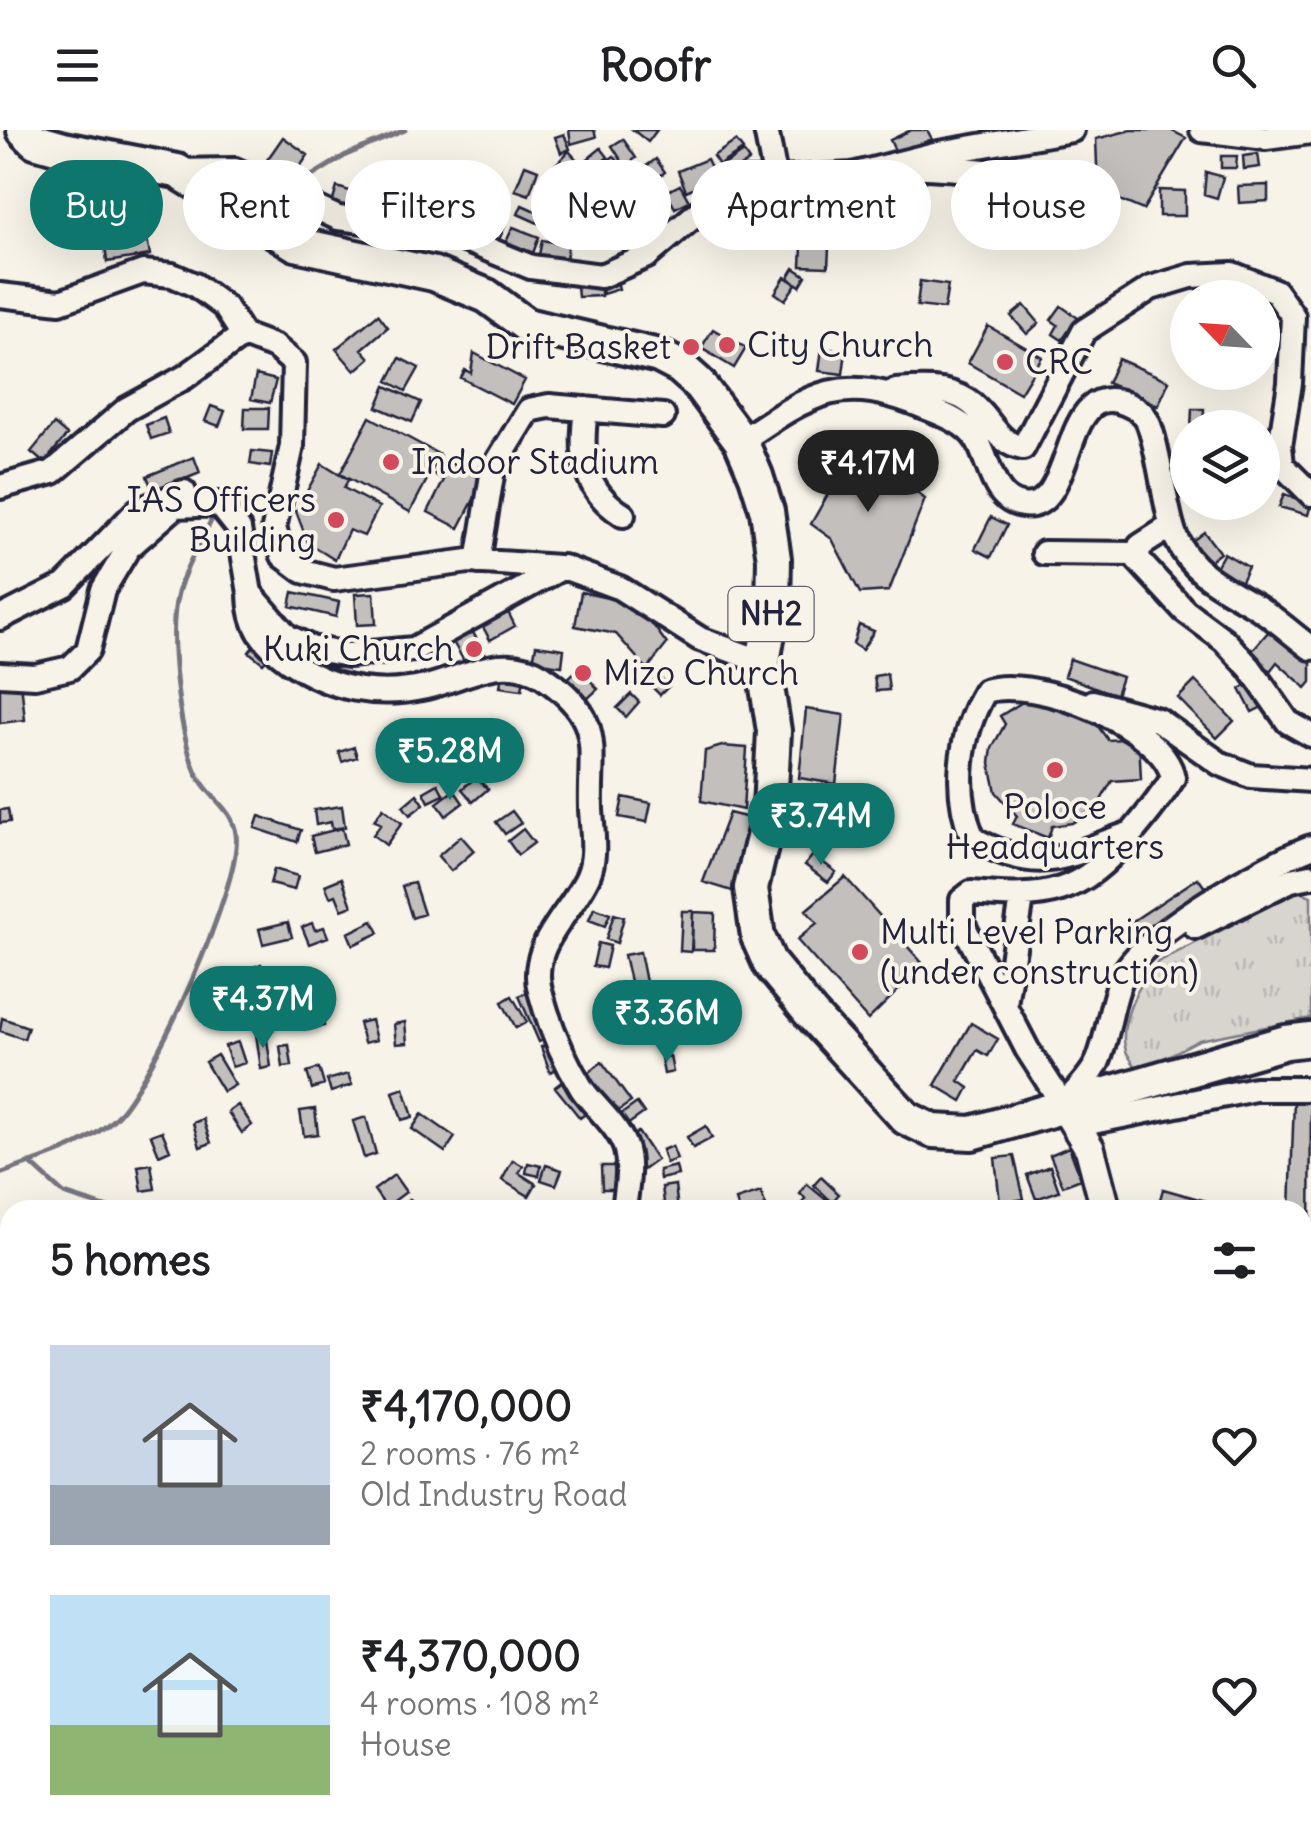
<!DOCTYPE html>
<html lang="en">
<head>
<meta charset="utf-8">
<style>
	body { margin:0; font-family:Delius,sans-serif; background:#f2f2f2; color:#202124; height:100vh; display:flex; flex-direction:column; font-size:38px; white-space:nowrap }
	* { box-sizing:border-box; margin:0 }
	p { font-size:32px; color:#757577 }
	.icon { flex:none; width:55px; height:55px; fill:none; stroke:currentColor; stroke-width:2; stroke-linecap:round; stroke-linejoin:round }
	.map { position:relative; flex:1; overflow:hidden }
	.drawer { position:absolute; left:0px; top:1070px; width:1312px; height:642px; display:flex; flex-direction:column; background:#fff; border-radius:30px 30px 0 0; box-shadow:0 10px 40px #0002 }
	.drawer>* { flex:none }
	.guide { position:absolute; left:30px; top:30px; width:1252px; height:90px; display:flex; gap:20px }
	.needle { width:65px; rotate:295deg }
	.controls { position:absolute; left:1170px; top:150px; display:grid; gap:20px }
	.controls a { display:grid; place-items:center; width:110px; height:110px; border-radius:50%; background:#fff; box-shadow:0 10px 40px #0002; font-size:50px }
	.price { position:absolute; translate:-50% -85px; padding:0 22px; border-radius:35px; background:#0f766e; color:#fff; font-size:32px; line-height:65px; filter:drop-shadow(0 2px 5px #0008) }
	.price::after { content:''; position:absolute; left:50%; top:60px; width:30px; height:22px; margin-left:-15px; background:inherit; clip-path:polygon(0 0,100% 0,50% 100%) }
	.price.selected { background:#222; color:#fff }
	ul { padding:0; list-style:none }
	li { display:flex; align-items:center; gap:30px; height:250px; padding:0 50px }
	li span { display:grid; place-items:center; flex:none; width:280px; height:200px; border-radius:0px; color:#555 }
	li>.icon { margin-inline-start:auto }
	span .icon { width:120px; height:120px; fill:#fffc; stroke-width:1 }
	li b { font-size:42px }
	h2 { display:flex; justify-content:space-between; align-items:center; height:120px; padding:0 50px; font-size:42px }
	.chip { padding:0 35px; border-radius:45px; background:#fff; box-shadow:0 10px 40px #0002; font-size:35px; line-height:90px }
	.chip.selected { background:#0f766e; color:#fff }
	header { display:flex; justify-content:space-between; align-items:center; height:130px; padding:0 50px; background:#fff; font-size:45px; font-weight:700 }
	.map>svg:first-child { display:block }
	.park { fill:url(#park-tufts); stroke:#7d7c85; stroke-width:2.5 }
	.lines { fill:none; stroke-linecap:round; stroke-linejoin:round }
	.stream { stroke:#76747f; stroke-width:5 }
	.building { fill:#c2bfbd; stroke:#22223b; stroke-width:2.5 }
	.minor-casing { stroke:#22223b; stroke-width:30 }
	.major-casing { stroke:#22223b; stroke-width:35 }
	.highway-casing { stroke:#22223b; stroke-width:40 }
	.minor { stroke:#f7f3e8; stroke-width:22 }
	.major { stroke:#f7f3e8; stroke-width:28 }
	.highway { stroke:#f7f3e8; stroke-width:32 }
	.poi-dot { fill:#d1495b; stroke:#f7f3e8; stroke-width:4 }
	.labels { text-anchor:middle; stroke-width:8; stroke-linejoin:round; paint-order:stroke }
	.shield { fill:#f7f3e8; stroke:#62616f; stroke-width:2.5 }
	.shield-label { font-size:32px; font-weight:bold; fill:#22223b }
	.poi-label { font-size:35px; fill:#22223b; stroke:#f7f3e8; text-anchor:start }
</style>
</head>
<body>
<header><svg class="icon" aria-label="menu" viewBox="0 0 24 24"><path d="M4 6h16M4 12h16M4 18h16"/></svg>Roofr<svg class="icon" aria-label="search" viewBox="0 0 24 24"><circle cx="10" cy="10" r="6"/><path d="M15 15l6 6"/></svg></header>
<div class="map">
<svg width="1311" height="1712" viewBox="0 0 1311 1712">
	<defs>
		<pattern id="park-tufts" width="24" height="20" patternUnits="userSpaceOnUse" patternTransform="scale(2.5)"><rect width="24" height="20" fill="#d8d5cf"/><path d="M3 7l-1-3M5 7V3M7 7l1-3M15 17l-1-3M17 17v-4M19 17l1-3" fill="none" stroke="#b9b7b3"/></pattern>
	</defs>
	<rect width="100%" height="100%" fill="#f7f3e8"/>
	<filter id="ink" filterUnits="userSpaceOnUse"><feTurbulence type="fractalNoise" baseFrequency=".01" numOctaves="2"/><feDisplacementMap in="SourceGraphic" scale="20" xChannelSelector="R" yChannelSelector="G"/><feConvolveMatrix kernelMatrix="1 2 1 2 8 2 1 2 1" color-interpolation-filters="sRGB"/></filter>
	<g filter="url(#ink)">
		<path class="park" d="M1299 761 1311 766V888L1199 910 1139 941C1135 935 1128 927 1126 921 1117 893 1140 851 1158 832Z"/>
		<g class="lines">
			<path class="stream" d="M294 57 346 25 405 0
				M30 1033 64 1064 114 1080
				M0 1044C39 1029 85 1018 115 988 151 954 243 752 236 704 233 678 206 666 196 642 179 605 167 501 178 463 186 433 204 408 216 380
				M181 1080H208
				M358 1702 370 1712
				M0 1707 10 1698"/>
		</g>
		<path class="building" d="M569 0H594L596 7 571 14Z
			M633 0H657L648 12Z
			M911 0H927L932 9 897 25 890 10Z
			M1131 0H1170L1186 8 1143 80 1098 61 1096 9Z
			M564 4 570 19 561 23 555 7Z
			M283 7 308 25 293 47 267 30Z
			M623 9 636 28 625 36 612 16Z
			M736 11 743 20 719 35 713 26Z
			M601 18 608 27 591 41 584 32Z
			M569 21 577 30 561 45 553 37Z
			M743 22 749 31 726 46 721 37Z
			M1258 24 1260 37 1244 39 1243 26Z
			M614 26 622 37 601 52 593 41Z
			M1221 26H1237L1236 38H1221Z
			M656 29 665 42 644 58 635 44Z
			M707 29 716 48 686 61 678 41Z
			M525 35 538 40 529 65 515 60Z
			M466 36 490 45 484 59 461 49Z
			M911 38 925 52 894 83 879 69Z
			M1206 42 1223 47 1217 68 1204 64Z
			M801 54 833 56 830 98 799 96Z
			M680 55 689 71 675 78 666 62Z
			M1268 55V71L1239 73 1238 56Z
			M337 57 356 63 351 80 332 74Z
			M603 58 609 65 590 83 583 76Z
			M1159 60 1185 61V86H1159Z
			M423 63 452 71 447 90 417 82Z
			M413 67V84L384 85 383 68Z
			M457 74 477 82 469 99 450 91Z
			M522 75 542 84 538 93 518 84Z
			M129 85 131 102 84 108 82 90Z
			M483 87 505 96 499 110 477 101Z
			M803 96 830 98 828 137 801 136Z
			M513 97 539 107 533 123 506 112Z
			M146 102 150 125 107 132 104 108Z
			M542 110 568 115 566 130 539 125Z
			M794 138 806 146 800 156 788 148Z
			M785 147 796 154 785 170 775 163Z
			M617 151 619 159 603 164 601 155Z
			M920 151 948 155 944 179 917 176Z
			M601 155V166L578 167 577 157Z
			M1024 175 1039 193 1027 204 1011 186Z
			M1061 176 1078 188 1062 210 1053 204 1058 195 1051 190Z
			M378 184 388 197 362 219 370 228 355 241 336 219Z
			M988 196 1042 227 1020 263 968 233Z
			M713 199 746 218 734 238 701 218Z
			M822 218 846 221 843 244 819 241Z
			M474 223 525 250 512 274 461 248 465 240 471 243Z
			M400 228 419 238 406 261 388 251Z
			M1118 229 1169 251 1158 276 1107 253Z
			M256 245 276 250 270 273 251 269Z
			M386 256 421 272 412 292 377 277Z
			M211 276 225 281 219 296 205 291Z
			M245 278H269L268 299H244Z
			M1192 279H1204L1203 298H1191Z
			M370 287 440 325 410 382 340 344Z
			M164 288 169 303 151 309 146 295Z
			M54 294 67 305 44 333 31 322Z
			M878 308 884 338 925 369 889 461 860 463 832 409 811 394 837 348 832 316Z
			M1270 310 1272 339 1262 340V311Z
			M252 321 272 323 270 337 250 334Z
			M194 327 200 343 153 362 147 346Z
			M443 329 484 350 459 398 428 382 444 350 435 345Z
			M1188 331V359L1174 361 1172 332Z
			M322 334 348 350 344 358 379 377 364 406 349 400 335 430 308 413 296 381Z
			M1284 364 1311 374 1308 385 1279 377Z
			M991 387 1007 395 991 427 975 419Z
			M1204 402 1220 423 1203 436 1187 415Z
			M1224 423 1248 437 1240 453 1215 439Z
			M293 462 339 472 336 487 290 476Z
			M581 462 612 469 648 488 667 514 647 539 616 504 575 496Z
			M374 463 376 494 357 495 355 464Z
			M508 482 515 496 490 510 482 495Z
			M1275 494 1311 526V552L1306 558 1277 532 1270 541 1250 523Z
			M859 495 874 501 862 520 853 514Z
			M472 501 487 526 468 538 453 512Z
			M255 514 270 525 263 533 249 522Z
			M536 515 564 519 562 536 533 532Z
			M1070 529 1122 547 1116 565 1064 546Z
			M579 538 598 559 585 571 566 550Z
			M653 541 669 556 660 565 645 550Z
			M502 544 524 548 522 560 500 557Z
			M887 544 889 560 876 561 874 546Z
			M1257 550 1270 573 1252 582 1240 559Z
			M1195 551 1234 591 1217 608 1178 568Z
			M21 552 25 590 0 593V554Z
			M1037 563 1089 584 1108 610 1139 608 1141 649 1112 651 1097 677 1072 693 1052 696 1048 708 1013 694 1017 686 996 662 990 633 992 618 1005 594 1000 586Z
			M631 564 639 572 626 587 617 578Z
			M806 579 844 585 836 654 799 648Z
			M722 616 747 618 743 680 701 671 705 621Z
			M354 617 357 627 342 632 339 622Z
			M476 647 488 659 473 672 462 659Z
			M438 654 444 665 429 672 424 662Z
			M454 660 463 673 446 686 437 673Z
			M417 664 424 674 410 685 403 676Z
			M623 667 651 673 647 692 619 687Z
			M342 676 345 697 332 699 331 692 316 695 314 680Z
			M383 678 402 693 386 715 373 705 381 694 374 690Z
			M8 679 10 692 0 693V680Z
			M512 681 521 693 505 704 496 692Z
			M729 683 749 688 732 761 703 752Z
			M259 686 301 700 297 712 255 698Z
			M342 698 346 714 315 722 311 706Z
			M523 699 534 713 518 725 508 711Z
			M461 706 474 721 451 741 438 726Z
			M813 725 836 742 828 752 805 735Z
			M274 739 298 746 294 760 270 754Z
			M845 747 924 835 868 890 797 810 817 793 806 780Z
			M342 748 352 776 342 780 336 765 330 767 325 755Z
			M1198 748 1208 762 1139 808 1130 793Z
			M414 753 424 784 412 788 402 756Z
			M594 778 610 784 605 796 589 790Z
			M682 781H693L691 822 680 821Z
			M693 782 715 783 714 820H692Z
			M614 784 624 787 617 813 606 809Z
			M373 791 379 803 353 815 348 803Z
			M288 792 292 807 263 814 259 799Z
			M312 793 315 800 324 797 328 807 309 814 302 797Z
			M598 813 610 816 605 838 593 836Z
			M640 822 646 852 631 856 624 825Z
			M261 834 269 850 256 856 249 839Z
			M247 848 254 859 245 865 238 853Z
			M277 853 291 872 276 884 261 865Z
			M533 860 553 905 539 912 519 866Z
			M512 866 527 892 516 898 502 872Z
			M322 880 324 896 305 899 302 883Z
			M2 888 28 897 24 909 0 901Z
			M371 890 376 910 364 913 359 893Z
			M405 892 407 913 396 914 394 894Z
			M971 893 998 909 988 926 977 920 959 951 969 958 962 971 935 955Z
			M266 903 271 937 261 939 256 904Z
			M238 912 245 933 232 937 225 916Z
			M554 912 562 937 550 942 541 917Z
			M289 915 292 936 283 937 280 916Z
			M217 925 235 955 223 962 205 932Z
			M670 926 673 942 664 944 661 928Z
			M602 932 631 972 615 983 586 944Z
			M319 938 324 955 312 959 307 942Z
			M348 944 352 955 331 962 327 950Z
			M564 950 589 981 580 988 555 957Z
			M404 958 413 987 402 990 393 962Z
			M1294 970H1311L1310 1117H1302V1080H1290Z
			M637 973 644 983 627 995 620 985Z
			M238 975 252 995 242 1003 228 982Z
			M315 979 318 1004 304 1006 300 981Z
			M422 984 455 1007 445 1022 412 999Z
			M366 987 376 1024 364 1028 353 991Z
			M203 989 211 1013 200 1017 193 993Z
			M706 996 712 1008 693 1018 687 1007Z
			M162 1001 170 1020 159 1025 151 1005Z
			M638 1002 657 1030 643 1040 630 1008Z
			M672 1016 677 1029 666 1033 662 1020Z
			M1069 1017 1081 1049 1063 1056 1050 1025Z
			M1014 1026 1024 1069 1000 1073 995 1028Z
			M513 1030 523 1036 519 1043 536 1054 529 1066 502 1050Z
			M528 1033 541 1036 539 1046 526 1043Z
			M151 1034 155 1059 142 1061 138 1036Z
			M546 1035 562 1040 556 1055 541 1050Z
			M601 1036H614L615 1059H602Z
			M676 1036 678 1045 660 1049 659 1040Z
			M1050 1036 1059 1061 1036 1069 1027 1045Z
			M394 1045 406 1062 386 1077 374 1060Z
			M821 1047 839 1064 832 1072 814 1055Z
			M807 1054 830 1073 824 1080H812L803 1072 806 1069 800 1064Z
			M675 1055 678 1080H665L662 1057Z
			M1163 1059 1206 1071 1204 1080H1157Z
			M761 1062 766 1077 739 1080 736 1070Z
			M410 1069 422 1080H410L404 1075Z
			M1311 1222V1249H1309L1302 1242V1225Z
			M1311 1263V1327L1302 1313V1269Z
			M7 1408 10 1435 0 1437V1409Z
			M5 1584 10 1608 0 1610V1585Z
			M623 1702H630L636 1712H616L613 1708Z
			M832 1702H873L872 1712H830Z
			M1067 1702H1096L1088 1712H1078Z
			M1164 1702 1187 1704 1185 1712H1163Z
			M1210 1702H1285L1299 1709 1209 1712Z"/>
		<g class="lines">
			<g class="minor-casing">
				<path id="minor" d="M766 0 775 46
					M1202 0 1266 8 1311 2
					M912 36C965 40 1052 38 1087 84
					M177 41 235 40 338 88 422 98 453 105 531 137 601 146 647 126 721 63 748 51 852 45 939 23 1072 0
					M0 165 60 172 143 142 172 145 195 155 225 177 243 205 275 217 294 233 292 316 274 398 283 426 303 441 334 449 469 431 559 437
					M896 261C920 259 947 257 968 271 990 285 996 314 1023 318L1084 201 1151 158 1191 146 1232 144 1275 161 1293 186 1290 253 1280 316 1282 335 1311 364
					M586 279C580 324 582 359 623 385
					M741 311C813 262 842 242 927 278 945 285 966 293 977 310 990 332 992 370 1022 375 1081 385 1056 226 1141 282 1158 294 1163 382 1177 410 1193 445 1226 458 1257 477 1275 488 1293 505 1311 518
					M0 357 53 342 127 279 185 247 243 205
					M1171 396 1140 416 1137 429 1185 481 1224 510 1250 538 1288 592 1311 605
					M1044 423 1135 424
					M478 432 493 339 529 280 549 276 663 286
					M250 463C250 496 263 512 289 531 330 559 377 568 426 557 465 548 503 521 542 546 606 589 589 617 591 679 592 701 597 725 588 746 571 784 528 815 540 861 549 894 564 930 582 959 595 978 620 997 626 1020 631 1039 626 1061 624 1080
					M0 488 65 455 137 381 184 362
					M0 544 35 546 70 538 88 520 103 460 128 418 176 376 219 374 239 399 250 463 287 506 311 518 348 525 414 519 563 437 620 458 700 509 763 532
					M1093 572 1158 590 1219 633 1251 646 1311 650
					M1131 703C1061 728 1042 745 973 709 953 662 959 605 985 561 1034 545 1164 596 1173 648 1160 669 1146 686 1130 705 1080 765 1047 770 971 763L962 770V793L1027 919 1063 975C1075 962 1089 949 1097 933 1109 906 1110 872 1123 845 1144 803 1266 734 1311 717
					M1196 797 1291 750 1311 746
					M1005 874 1022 768
					M1078 995 1255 959H1311
					M0 1381 10 1374
					M443 1702 451 1712
					M117 1710 119 1712"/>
			</g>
			<g class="major-casing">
				<path id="major" d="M1063 975 1090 1019 1106 1080
					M0 1450 10 1446
					M1124 1712 1128 1702"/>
			</g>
			<g class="highway-casing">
				<path id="highway" d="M24 0 35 11 63 19 177 41 296 114 434 144 487 166 526 195 659 226 680 237 698 253 741 311 756 346 767 381 774 429 773 475 763 532 774 601 770 679 751 758 758 807 770 834 811 884 906 988 933 1001 972 1003 1286 912 1311 909"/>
			</g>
			<use href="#minor" class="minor"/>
			<use href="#major" class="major"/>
			<use href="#highway" class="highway"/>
		</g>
	</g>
	<g class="poi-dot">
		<circle cx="727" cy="215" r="10"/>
		<circle cx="691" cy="217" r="10"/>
		<circle cx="1005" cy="232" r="10"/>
		<circle cx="391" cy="332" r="10"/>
		<circle cx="336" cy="390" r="10"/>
		<circle cx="474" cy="519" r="10"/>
		<circle cx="583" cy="543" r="10"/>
		<circle cx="1055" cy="640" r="10"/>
		<circle cx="860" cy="822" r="10"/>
	</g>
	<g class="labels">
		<rect class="shield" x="728.5" y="457" width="85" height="54" rx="8"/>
		<g class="shield-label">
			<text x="771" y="495">NH2</text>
		</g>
		<g class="poi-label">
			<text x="747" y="227">City Church</text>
			<text x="671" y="229" text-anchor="end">Drift Basket</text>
			<text x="1025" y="244">CRC</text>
			<text x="411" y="344">Indoor Stadium</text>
			<text x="316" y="382" text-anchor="end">IAS Officers<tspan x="316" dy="40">Building</tspan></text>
			<text x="454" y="531" text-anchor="end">Kuki Church</text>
			<text x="603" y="555">Mizo Church</text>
			<text x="1055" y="689" text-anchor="middle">Poloce<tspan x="1055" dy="40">Headquarters</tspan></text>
			<text x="880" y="814">Multi Level Parking<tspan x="880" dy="40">(under construction)</tspan></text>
		</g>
	</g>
</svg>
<div class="controls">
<a><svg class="needle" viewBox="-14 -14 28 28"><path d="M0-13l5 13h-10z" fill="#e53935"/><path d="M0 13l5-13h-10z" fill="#757577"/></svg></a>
<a><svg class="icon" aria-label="layers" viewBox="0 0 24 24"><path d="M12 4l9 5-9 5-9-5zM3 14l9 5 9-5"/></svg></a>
</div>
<b class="price selected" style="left:868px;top:385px">₹4.17M</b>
<b class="price" style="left:450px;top:673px">₹5.28M</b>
<b class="price" style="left:821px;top:738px">₹3.74M</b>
<b class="price" style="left:263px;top:921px">₹4.37M</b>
<b class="price" style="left:667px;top:935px">₹3.36M</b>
<div class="guide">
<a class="chip selected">Buy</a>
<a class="chip">Rent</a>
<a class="chip">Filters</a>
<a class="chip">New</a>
<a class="chip">Apartment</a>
<a class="chip">House</a>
</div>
<section class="drawer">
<h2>5 homes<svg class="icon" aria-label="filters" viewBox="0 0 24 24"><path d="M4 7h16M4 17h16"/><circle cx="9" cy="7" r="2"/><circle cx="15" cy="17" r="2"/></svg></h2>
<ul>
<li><span style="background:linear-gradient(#c9d6e8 70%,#9aa5b1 0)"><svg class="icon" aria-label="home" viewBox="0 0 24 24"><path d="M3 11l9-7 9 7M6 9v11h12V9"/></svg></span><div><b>₹4,170,000</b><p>2 rooms · 76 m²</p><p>Old Industry Road</p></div><svg class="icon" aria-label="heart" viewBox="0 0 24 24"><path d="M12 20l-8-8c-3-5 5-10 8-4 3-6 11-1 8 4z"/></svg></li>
<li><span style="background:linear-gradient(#bfe0f5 65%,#8fb573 0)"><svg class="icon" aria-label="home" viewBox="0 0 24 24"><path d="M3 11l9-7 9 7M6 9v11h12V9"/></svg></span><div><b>₹4,370,000</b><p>4 rooms · 108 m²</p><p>House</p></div><svg class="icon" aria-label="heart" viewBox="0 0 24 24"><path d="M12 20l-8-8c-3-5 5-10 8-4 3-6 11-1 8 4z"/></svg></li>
</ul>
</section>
</div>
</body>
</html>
